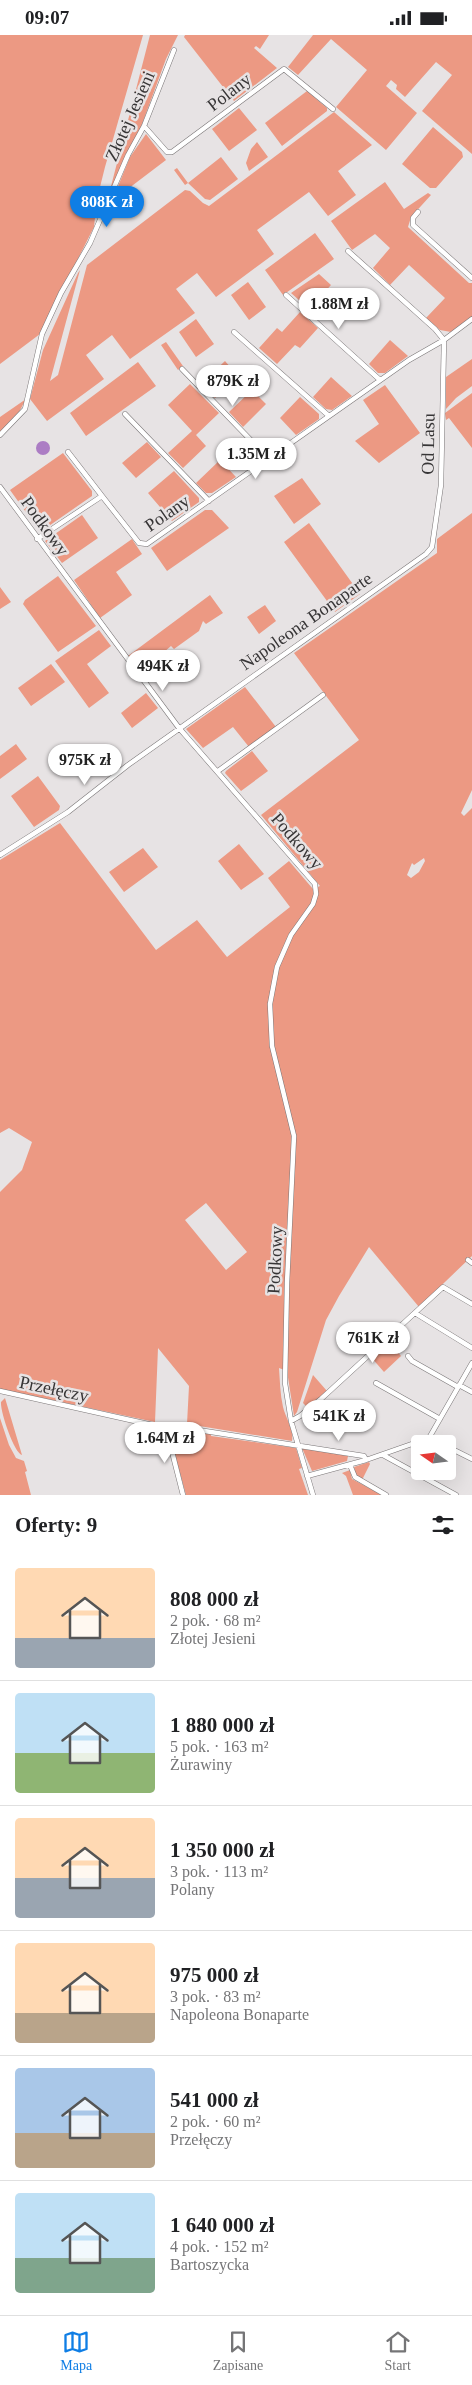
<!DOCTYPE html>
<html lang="pl">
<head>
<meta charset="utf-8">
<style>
	body { margin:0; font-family:"Times New Roman",serif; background:#f2f2f2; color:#202124; height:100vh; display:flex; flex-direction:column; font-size:19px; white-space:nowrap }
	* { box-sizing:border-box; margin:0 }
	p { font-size:16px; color:#757577 }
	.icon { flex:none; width:28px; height:28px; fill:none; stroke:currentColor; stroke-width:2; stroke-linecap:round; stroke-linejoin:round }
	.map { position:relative; height:1460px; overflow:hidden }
	.details { display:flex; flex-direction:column; background:#fff; flex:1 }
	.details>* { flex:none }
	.needle { width:32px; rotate:284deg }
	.controls { position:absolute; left:411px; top:1400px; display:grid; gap:10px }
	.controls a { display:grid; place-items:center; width:45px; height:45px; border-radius:5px; background:#fff; box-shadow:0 5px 20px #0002; font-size:25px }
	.price { position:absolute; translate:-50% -42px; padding:0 11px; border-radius:18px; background:#fff; color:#222; font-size:16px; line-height:32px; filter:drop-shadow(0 1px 2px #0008) }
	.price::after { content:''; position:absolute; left:50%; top:30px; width:15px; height:11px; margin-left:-8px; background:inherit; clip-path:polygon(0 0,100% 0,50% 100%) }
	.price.selected { background:#0f7ee5; color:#fff }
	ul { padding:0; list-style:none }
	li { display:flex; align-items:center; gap:15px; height:125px; padding:0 15px }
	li+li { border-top:1px solid #e0e0e0 }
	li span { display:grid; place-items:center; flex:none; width:140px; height:100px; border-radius:5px; color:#555 }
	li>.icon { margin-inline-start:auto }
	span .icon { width:60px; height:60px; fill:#fffc; stroke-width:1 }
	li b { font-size:21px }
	h2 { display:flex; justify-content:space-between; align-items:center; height:60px; padding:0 15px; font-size:21px }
	.status { display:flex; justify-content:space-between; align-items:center; height:35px; padding:0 25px; background:#fff; direction:ltr }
	.status svg { height:14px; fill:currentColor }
	.menu { display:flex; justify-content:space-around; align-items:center; height:70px; border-top:1px solid #e0e0e0; background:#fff; font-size:14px; color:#757577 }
	.menu a { display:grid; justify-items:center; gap:2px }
	.menu .selected { color:#0f7ee5 }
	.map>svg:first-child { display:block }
	.green { fill:#ec9983; fill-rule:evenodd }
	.water { fill:#ac7dc4 }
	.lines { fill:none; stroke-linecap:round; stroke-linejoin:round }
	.street-casing { stroke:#7a7677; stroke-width:5.5 }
	.street { stroke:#fff; stroke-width:4.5 }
	.labels { text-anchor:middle; stroke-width:5; stroke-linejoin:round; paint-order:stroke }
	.street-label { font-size:18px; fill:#373536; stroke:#e7e3e4 }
</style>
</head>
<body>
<div class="status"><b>09:07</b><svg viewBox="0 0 49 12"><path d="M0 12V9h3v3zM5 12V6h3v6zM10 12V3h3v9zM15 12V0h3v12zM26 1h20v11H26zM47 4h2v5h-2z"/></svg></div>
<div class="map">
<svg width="472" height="1460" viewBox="0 0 472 1460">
	<rect width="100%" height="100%" fill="#e7e3e4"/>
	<path class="green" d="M0 0H143L105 132 97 164 94 192 40 299 0 329Z
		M150 0H178L166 24 141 92 109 159Z
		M185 0H269L260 14 256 11 254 13 277 33 234 66 184 2Z
		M313 0H472V119L422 76 452 40 436 27 405 62 396 54 397 50 391 45 386 51 417 78 386 115 336 72 367 35 331 4 298 40 288 32Z
		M307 56 327 73V76L282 111 265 88Z
		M239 73 257 95 229 116 212 94Z
		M334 77 372 110 338 136 356 160 328 181 309 157 257 195 274 219 216 262 197 238 176 254 195 278 130 324 112 300 86 320 104 344 47 386 30 364 43 315 78 238 80 235 50 346 58 340 87 230 185 155 190 156 203 168 209 171Z
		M433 92 462 117 463 122 436 153H430L402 129Z
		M146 99 166 125 112 166 130 122Z
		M257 107 268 122 249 136 246 128 251 114Z
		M221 122 238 144 210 165 205 164 188 148 185 150 174 135 177 133 188 148Z
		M385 147 404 174 428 158 431 160 411 182 408 192 469 248H472V282L451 297 440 295 426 283 445 263 409 230 390 250 373 233 390 213 375 199 352 215 331 186Z
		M315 198 334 224 283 260 265 235Z
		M319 239 331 250 309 274 291 258Z
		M248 247 266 272 249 285 231 260Z
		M300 277 318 293 300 313 295 310 277 329 259 313 277 293 282 297Z
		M196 284 214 309 196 322 179 297Z
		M390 305 408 321 385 338H378L369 329Z
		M166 307 183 331 178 335 161 310Z
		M472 324V351L456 363 446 374V342Z
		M225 326 238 341 215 363 201 349Z
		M138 327 156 351 86 401 70 378Z
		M331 342 352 361 332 375 326 374 313 362Z
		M190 349 219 378 196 400 206 411 183 433 168 418 192 396 168 370Z
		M385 350 420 398 379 428 355 406 379 389 363 365Z
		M252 355 266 369 243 392 229 377Z
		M472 358V413L449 383 446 385 445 378Z
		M300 362 319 379V384L296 400 280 383Z
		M26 364 19 377 0 397V382Z
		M147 407 161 422 136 443 122 428Z
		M63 418 92 456V461L43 495 38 494 10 455Z
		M220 425 236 442 212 458H206L196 448Z
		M174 436 199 463V467L172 486 148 458Z
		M302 443 321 469 294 489 274 461Z
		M205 475H212L229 493 167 536 151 513Z
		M472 478V755L461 778 464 781 472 773V1221L419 1272 369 1212 339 1261 326 1285 297 1377 294 1381 287 1336 279 1333C280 1346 280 1359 283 1372 286 1384 294 1394 292 1406L187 1389 189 1351 158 1313 155 1387 0 1354V1157L22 1135 32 1107 9 1093 0 1098V825L60 788 156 915 197 885 227 922 290 872 268 843 289 826 313 854 320 851 261 780 359 705 294 618 437 518V504ZM424 823 425 826 419 837 411 843 407 840 412 828 414 830ZM206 1168 247 1217 226 1235 185 1185Z
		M82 480 98 503 62 528 45 506Z
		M309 488 360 559 335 577 284 507Z
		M132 504 142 519 116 537 132 560 100 583 74 545Z
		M58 541 96 591 58 617 23 569 25 565Z
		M0 552 11 567 0 574Z
		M210 560 223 578 206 589 203 586 199 596 174 614 171 611 140 638 128 621Z
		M265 570 276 586 259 599 247 582Z
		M99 595 111 611 87 629 109 658 89 673 55 626Z
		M51 629 65 647 31 671 18 653Z
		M245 652 276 692 249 712 233 692 203 713 186 694Z
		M146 658 158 673 132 693 121 678Z
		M16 709 27 724 0 744V721Z
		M252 716 268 736 241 756 225 738 226 736Z
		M38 741 60 771 59 775 34 792 11 761Z
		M239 809 264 839 241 855 218 826Z
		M143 813 158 832 124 857 109 837Z
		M388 1305 401 1321 384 1337 370 1321Z
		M313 1340 327 1356 308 1373 303 1368Z
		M5 1363 22 1420C14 1418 0 1376 1 1367Z
		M0 1383 9 1410 16 1423 24 1426 27 1436 25 1437 31 1460H0Z
		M173 1393 211 1399V1401L296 1413 302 1433 299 1434 308 1460H186L168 1394Z
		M302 1413 348 1421 347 1426 312 1436Z
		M369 1427 370 1429 362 1445 356 1441 354 1432Z
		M350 1435 352 1444 382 1460H353L346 1441 342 1438Z"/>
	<path class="water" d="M36 413a7 7 0 1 1 14 0a7 7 0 1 1-14 0Z"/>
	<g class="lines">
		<g class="street-casing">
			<path id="street" d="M144 91 167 117H172L284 34 333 74
				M418 177 413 183V190L472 243
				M286 260 380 345
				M234 297 329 381
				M182 334 269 424
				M125 379 209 466
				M0 400 25 374 42 299 61 258 90 208 128 120 144 91 174 15
				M68 417 102 461
				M0 452 179 693 315 849 316 859 313 869 291 900 277 932 270 969 272 1011 294 1101 287 1248 285 1348 291 1386 313 1460
				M37 504 102 461 139 508 147 509 409 325 444 305 472 284
				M218 736 323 660
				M0 820 68 777 128 730 426 519 432 512 441 450 444 305 435 294 348 216
				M468 1225 472 1228
				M415 1278 472 1313
				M408 1321 412 1326 458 1352
				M376 1348 440 1384
				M459 1350 472 1357
				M0 1356 166 1393 179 1392 364 1421 366 1425
				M291 1386 300 1381 321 1364 443 1252 472 1269
				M166 1393 183 1460
				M429 1403 440 1409
				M448 1412 472 1424
				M383 1420 456 1460
				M350 1430 355 1442 386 1460
				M307 1441 366 1425 429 1403 472 1328"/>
		</g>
		<use href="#street" class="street"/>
	</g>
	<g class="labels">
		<g class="street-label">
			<text transform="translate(229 57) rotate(-38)" y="6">Polany</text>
			<text transform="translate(130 81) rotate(-66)" y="6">Złotej Jesieni</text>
			<text transform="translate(428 409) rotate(-89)" y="6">Od Lasu</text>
			<text transform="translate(167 478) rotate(-35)" y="6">Polany</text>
			<text transform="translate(45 491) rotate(54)" y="6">Podkowy</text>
			<text transform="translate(306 586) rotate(-35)" y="6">Napoleona Bonaparte</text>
			<text transform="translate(297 806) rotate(49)" y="6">Podkowy</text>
			<text transform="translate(275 1225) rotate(-87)" y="6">Podkowy</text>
			<text transform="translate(54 1354) rotate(12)" y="6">Przełęczy</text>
		</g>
	</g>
</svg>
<div class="controls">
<a><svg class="needle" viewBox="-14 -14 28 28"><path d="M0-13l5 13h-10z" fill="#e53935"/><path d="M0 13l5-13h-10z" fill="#757577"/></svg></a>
</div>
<b class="price selected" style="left:107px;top:193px">808K zł</b>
<b class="price" style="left:339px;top:295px">1.88M zł</b>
<b class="price" style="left:233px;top:372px">879K zł</b>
<b class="price" style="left:256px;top:445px">1.35M zł</b>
<b class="price" style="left:163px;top:657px">494K zł</b>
<b class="price" style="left:85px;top:751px">975K zł</b>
<b class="price" style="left:373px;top:1329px">761K zł</b>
<b class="price" style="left:339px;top:1407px">541K zł</b>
<b class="price" style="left:165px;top:1429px">1.64M zł</b>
</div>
<section class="details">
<h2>Oferty: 9<svg class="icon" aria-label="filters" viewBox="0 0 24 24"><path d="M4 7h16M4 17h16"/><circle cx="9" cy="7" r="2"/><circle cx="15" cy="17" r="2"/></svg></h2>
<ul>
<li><span style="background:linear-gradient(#ffd9b3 70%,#9aa5b1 0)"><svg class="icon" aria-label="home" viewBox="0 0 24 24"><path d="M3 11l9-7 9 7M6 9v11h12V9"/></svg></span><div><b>808 000 zł</b><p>2 pok. · 68 m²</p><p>Złotej Jesieni</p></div></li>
<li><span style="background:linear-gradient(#bfe0f5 60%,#8fb573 0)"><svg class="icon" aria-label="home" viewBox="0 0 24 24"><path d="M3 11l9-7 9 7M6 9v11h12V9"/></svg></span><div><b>1 880 000 zł</b><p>5 pok. · 163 m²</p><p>Żurawiny</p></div></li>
<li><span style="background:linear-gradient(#ffd9b3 60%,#9aa5b1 0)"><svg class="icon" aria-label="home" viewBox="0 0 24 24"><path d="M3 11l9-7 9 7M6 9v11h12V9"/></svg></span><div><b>1 350 000 zł</b><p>3 pok. · 113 m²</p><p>Polany</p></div></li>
<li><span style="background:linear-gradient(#ffd9b3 70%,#b9a48a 0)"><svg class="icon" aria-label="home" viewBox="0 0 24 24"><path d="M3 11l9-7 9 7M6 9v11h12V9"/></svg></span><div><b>975 000 zł</b><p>3 pok. · 83 m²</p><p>Napoleona Bonaparte</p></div></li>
<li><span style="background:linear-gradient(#a9c7e8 65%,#b9a48a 0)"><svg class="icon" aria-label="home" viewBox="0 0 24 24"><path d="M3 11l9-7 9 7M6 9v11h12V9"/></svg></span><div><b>541 000 zł</b><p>2 pok. · 60 m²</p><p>Przełęczy</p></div></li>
<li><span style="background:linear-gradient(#bfe0f5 65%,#7fa58c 0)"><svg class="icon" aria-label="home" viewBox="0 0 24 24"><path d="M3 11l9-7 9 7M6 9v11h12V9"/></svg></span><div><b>1 640 000 zł</b><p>4 pok. · 152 m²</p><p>Bartoszycka</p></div></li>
</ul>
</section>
<nav class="menu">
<a class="selected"><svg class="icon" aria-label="map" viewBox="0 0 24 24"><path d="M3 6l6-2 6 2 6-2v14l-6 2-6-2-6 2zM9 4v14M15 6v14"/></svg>Mapa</a>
<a><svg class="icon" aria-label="saved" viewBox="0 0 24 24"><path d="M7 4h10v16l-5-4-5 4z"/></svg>Zapisane</a>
<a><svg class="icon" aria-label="home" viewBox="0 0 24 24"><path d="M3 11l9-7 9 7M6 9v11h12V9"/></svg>Start</a>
</nav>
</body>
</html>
